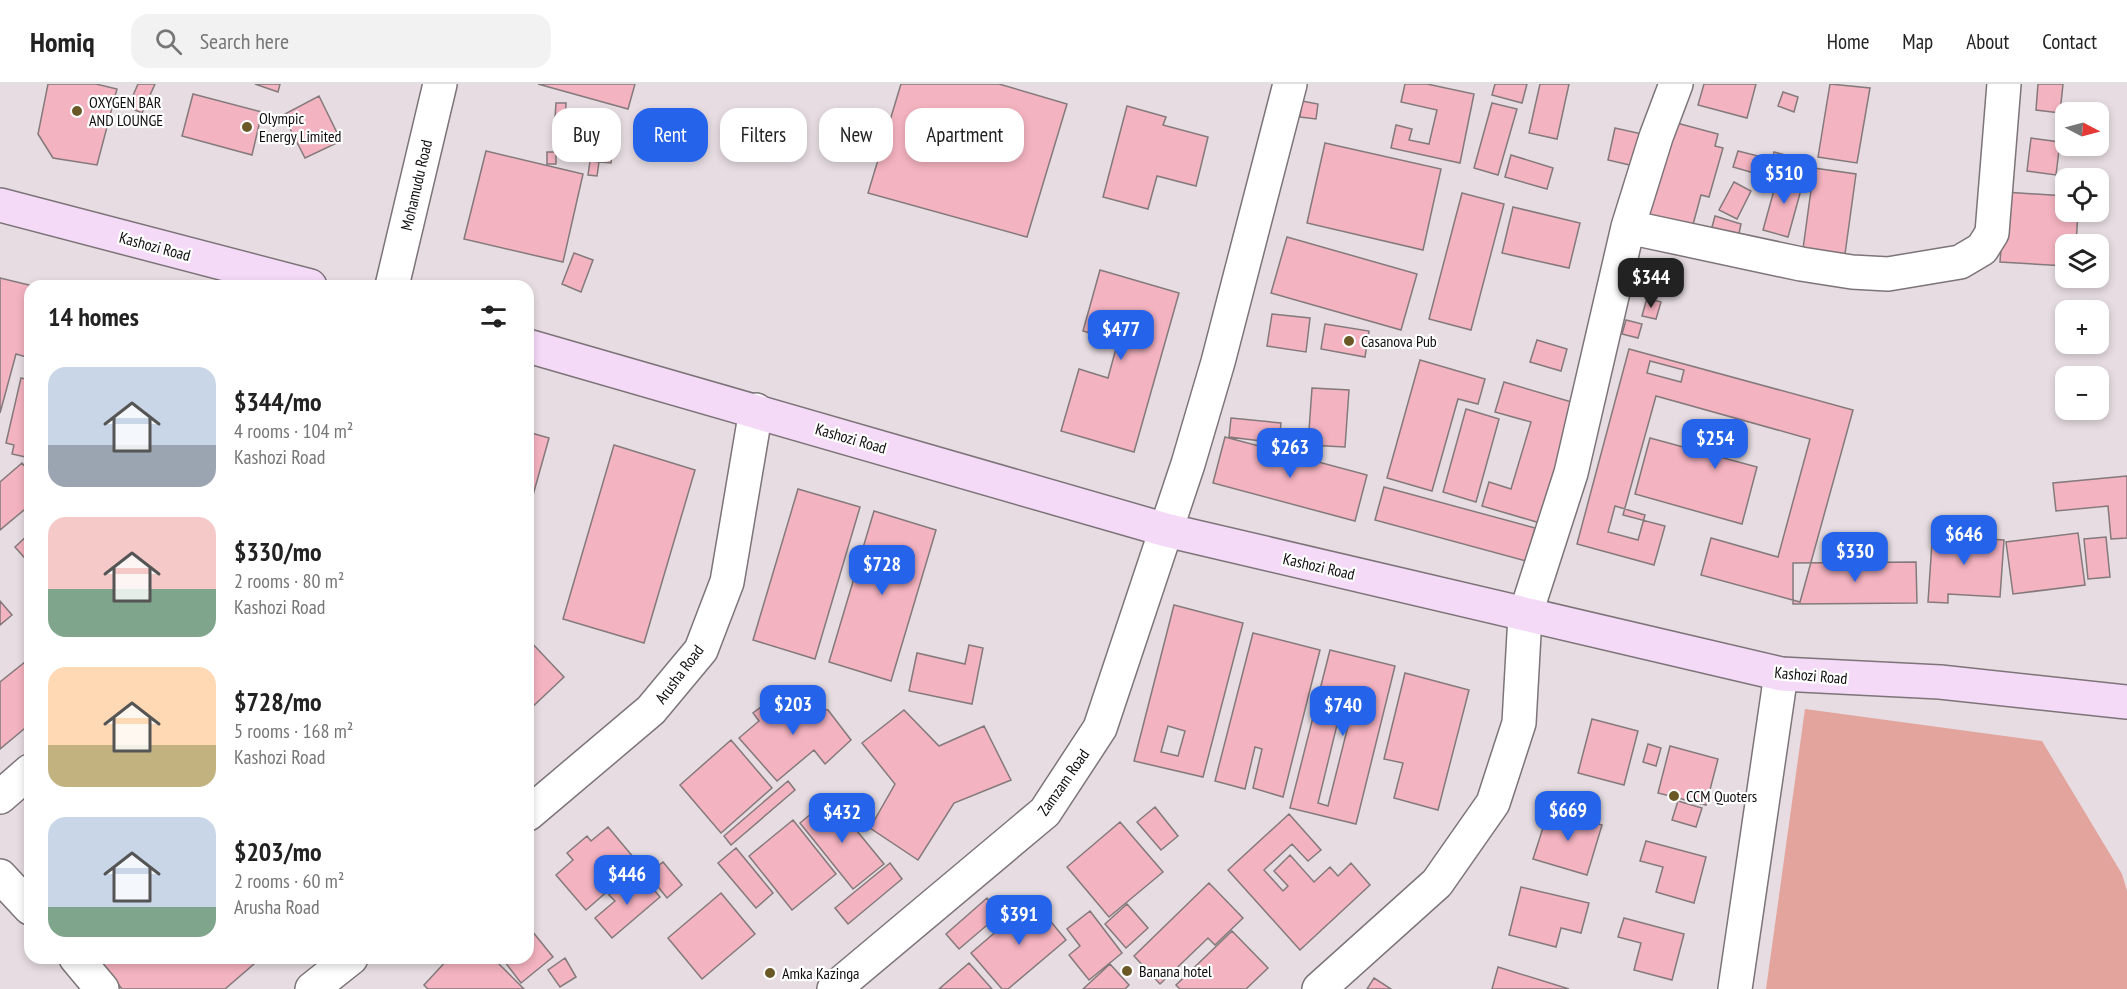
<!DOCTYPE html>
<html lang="en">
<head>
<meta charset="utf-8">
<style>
	body { margin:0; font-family:"PT Sans Narrow",sans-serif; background:#f2f2f2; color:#222; height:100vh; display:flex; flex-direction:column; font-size:22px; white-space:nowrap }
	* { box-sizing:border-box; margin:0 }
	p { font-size:20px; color:#767676 }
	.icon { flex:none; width:33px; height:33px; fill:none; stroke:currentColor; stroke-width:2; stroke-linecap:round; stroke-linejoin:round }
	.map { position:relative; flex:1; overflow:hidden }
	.details { position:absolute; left:24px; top:196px; width:510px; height:684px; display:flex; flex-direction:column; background:#fff; border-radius:18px; box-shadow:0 3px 9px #0003 }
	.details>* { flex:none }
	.banner { position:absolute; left:552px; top:24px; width:570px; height:54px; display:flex; gap:12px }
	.needle { width:39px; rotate:96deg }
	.buttons { position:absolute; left:2055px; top:18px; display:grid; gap:12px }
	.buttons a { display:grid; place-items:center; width:54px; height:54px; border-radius:12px; background:#fff; box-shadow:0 3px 9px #0003; font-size:30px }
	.price { position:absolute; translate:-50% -51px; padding:0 14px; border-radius:12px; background:#2563eb; color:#fff; font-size:20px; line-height:39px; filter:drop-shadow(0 2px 3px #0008) }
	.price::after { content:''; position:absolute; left:50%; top:36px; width:18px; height:14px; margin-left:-9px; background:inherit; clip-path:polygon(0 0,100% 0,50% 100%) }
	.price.selected { background:#222; color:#fff }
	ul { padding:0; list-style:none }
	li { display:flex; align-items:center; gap:18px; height:150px; padding:0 24px }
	li span { display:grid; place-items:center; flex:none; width:168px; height:120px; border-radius:18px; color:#555 }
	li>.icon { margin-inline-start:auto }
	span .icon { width:72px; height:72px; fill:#fffc; stroke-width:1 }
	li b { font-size:26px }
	h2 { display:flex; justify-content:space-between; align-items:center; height:72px; padding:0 24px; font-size:26px }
	.pill { padding:0 21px; border-radius:18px; background:#fff; box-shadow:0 3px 9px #0003; font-size:21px; line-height:54px }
	.pill.selected { background:#2563eb; color:#fff }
	header { display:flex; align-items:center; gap:36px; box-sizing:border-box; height:84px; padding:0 30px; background:#fff; border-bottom:2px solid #e0e0e0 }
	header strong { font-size:28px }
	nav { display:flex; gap:33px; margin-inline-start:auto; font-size:21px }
	.search { width:420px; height:54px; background:#f2f2f2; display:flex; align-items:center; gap:15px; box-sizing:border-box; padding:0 21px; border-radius:18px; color:#767676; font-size:22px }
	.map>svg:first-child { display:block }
	.green { fill:#e2a49c }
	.building { fill:#f4b3c0; stroke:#847a7c; stroke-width:1.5; fill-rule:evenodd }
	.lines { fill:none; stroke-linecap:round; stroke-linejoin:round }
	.street-casing { stroke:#7c7478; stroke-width:36 }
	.secondary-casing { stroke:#7c7478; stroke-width:36 }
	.street { stroke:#fff; stroke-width:33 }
	.secondary { stroke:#f5daf8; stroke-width:33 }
	.poi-dot { fill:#6a5927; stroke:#fff; stroke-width:2 }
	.labels { text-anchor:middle; stroke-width:4.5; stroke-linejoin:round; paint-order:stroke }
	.poi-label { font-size:16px; fill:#100d0f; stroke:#fff; text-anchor:start }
	.street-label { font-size:16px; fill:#100d0f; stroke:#fff }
</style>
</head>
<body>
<header>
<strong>Homiq</strong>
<div class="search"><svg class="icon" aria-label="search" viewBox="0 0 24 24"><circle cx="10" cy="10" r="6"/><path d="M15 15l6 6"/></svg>Search here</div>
<nav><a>Home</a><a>Map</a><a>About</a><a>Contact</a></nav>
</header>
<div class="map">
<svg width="2127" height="905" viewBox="0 0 2127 905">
	<rect width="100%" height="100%" fill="#e6dce1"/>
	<path class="green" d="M1805 625 2042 657 2122 790 2127 807V905H1766Z"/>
	<path class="building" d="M48 0H96L117 5 97 81 53 74 38 50Z
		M138 0H155L142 29 128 23Z
		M255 0H280L278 8Z
		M538 0H635L628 25Z
		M901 0H999L1067 20 1027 153 868 109Z
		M1405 0H1427L1474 10 1460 79 1391 64 1396 41 1412 45 1409 56 1429 60 1437 26 1401 18Z
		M1495 0H1527L1522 19 1492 11Z
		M1540 0H1569L1557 55 1529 49Z
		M1704 0H1756L1747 34 1698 21Z
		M1830 0 1870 4 1857 79 1818 73Z
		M2038 0H2063L2060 29 2036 26Z
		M1783 8 1798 13 1794 28 1778 22Z
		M193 10 262 28 252 71 182 52Z
		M319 12 341 57 305 74 283 31Z
		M1302 17 1318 20 1316 35 1300 33Z
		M556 19H566L565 35 555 34Z
		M1492 19 1517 25 1498 91 1474 84Z
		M1127 22 1166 33 1163 41 1208 53 1196 102 1157 92 1148 125 1103 113Z
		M602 26 604 41 594 42 592 28Z
		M566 38H574L575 50 565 49Z
		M1673 38 1718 50 1715 62 1723 64 1709 113 1701 111 1691 148 1646 135Z
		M1615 44 1642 50 1634 82 1608 76Z
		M2031 54 2060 58 2056 91 2027 87Z
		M1325 59 1441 85 1423 166 1307 139Z
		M486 67 583 90 563 178 464 155Z
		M1738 67 1766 74 1761 91 1733 83Z
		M547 68H556V80H547Z
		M1774 68 1789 72 1783 92 1769 89Z
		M598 69H612L611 79 599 78Z
		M1511 71 1553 84 1547 105 1505 93Z
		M590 77 599 78 597 92 588 91Z
		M1814 84 1856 90 1845 170 1803 165Z
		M1779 88 1804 95 1788 153 1763 146Z
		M1734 98 1751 107 1737 135 1719 126Z
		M2005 108 2066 112V128H2078L2076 160H2066V182L2000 178Z
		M1462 109 1504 120 1471 246 1429 235Z
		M1513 123 1580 139 1569 184 1502 169Z
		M1715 132 1741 140 1738 154 1711 147Z
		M1287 153 1417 190 1401 246 1271 209Z
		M574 169 593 176 581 208 562 200Z
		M1100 186 1179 209 1134 368 1061 347 1079 285 1108 294 1118 257 1083 247Z
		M0 194 33 202H30V274L16 270 0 329Z
		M1647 214 1661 218 1656 235 1642 232Z
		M1272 230 1310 234 1306 268 1267 262Z
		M1626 236 1642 240 1638 254 1622 250Z
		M1325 240 1369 247 1365 273 1321 265Z
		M1537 256 1567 265 1561 287 1530 278Z
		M1629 265 1853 326 1800 518 1701 491 1711 454 1778 473 1810 355 1656 312 1623 431 1665 442 1654 481 1577 460Z
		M1420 276 1485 295 1478 320 1458 315 1432 407 1387 394Z
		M1650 277 1684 286 1681 298 1647 289Z
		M21 294 30 296V374L12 370 14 361 6 359Z
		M1504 298 1575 319 1540 439 1482 422 1489 398 1511 405 1531 338 1495 328Z
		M1312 304 1349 306 1345 363 1308 361Z
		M1466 325 1499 335 1476 418 1443 408Z
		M1231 334 1281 339 1279 359 1229 353Z
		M528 348 549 354 528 429Z
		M1225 353 1367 391 1355 437 1213 399Z
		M1650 354 1757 383 1742 440 1635 410Z
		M614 361 695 386 644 559 563 535Z
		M22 379 30 389V421L0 446V398Z
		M2127 392V454L2111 455 2108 422 2056 427 2053 399Z
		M1384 403 1535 444 1526 477 1375 436Z
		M798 405 860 423 815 575 753 556Z
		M1615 422 1645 431 1638 456 1608 448Z
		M874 427 936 446 891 597 829 578Z
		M1933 443 1951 444V453L2004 456 2000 513 1948 510V519L1928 518Z
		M30 449V480L15 463Z
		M2078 449 2085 501 2013 510 2006 458Z
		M2106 453 2110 493 2088 495 2084 455Z
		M1916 478 1917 519 1793 520V479Z
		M0 517 12 531 0 541Z
		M1174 521 1243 539 1203 693 1134 677ZM1168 642 1185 647 1178 672 1161 668Z
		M1253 549 1320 566 1283 713 1253 704 1262 665 1255 663 1245 705 1215 697Z
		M528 555 564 593 528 627Z
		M969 561 983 564 972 620 909 607 917 569 965 580Z
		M1330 566 1395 582 1356 740 1290 724ZM1344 612 1355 614 1328 722 1318 719Z
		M30 574V640L0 665V598Z
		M1405 589 1469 606 1438 726 1394 714 1403 679 1384 675Z
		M770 616 828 626 851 656 825 680 814 666 777 697 739 654 759 637 753 629Z
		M904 626 939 662 984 642 1011 696 954 719 918 776 870 744 895 700 862 659Z
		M1592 635 1638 647 1624 701 1578 689Z
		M731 656 772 704 721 749 680 701Z
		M1648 660 1661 664 1656 682 1643 678Z
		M1670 662 1718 675 1706 721 1658 709Z
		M788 697 795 706 731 761 724 752Z
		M830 714 884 780 853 805 800 739Z
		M1678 717 1702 724 1696 743 1672 736Z
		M1155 723 1178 752 1161 766 1137 738Z
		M1549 725 1602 741 1587 791 1533 775Z
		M1289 730 1321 766 1308 777 1292 760 1264 786 1283 807 1288 802 1274 787 1290 771 1314 798 1330 783 1338 792 1351 779 1370 801 1300 866 1228 786Z
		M793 736 836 790 792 826 749 772Z
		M1120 738 1163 788 1109 833 1067 783Z
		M608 743 639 780 586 826 556 791 573 776 567 769 587 752 591 757Z
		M1646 757 1706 773 1694 819 1656 808 1663 783 1640 777Z
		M736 764 773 809 756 824 718 779Z
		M663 778 682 801 667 814 648 790Z
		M890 779 902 795 848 840 835 824Z
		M642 792 660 813 612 854 595 834 615 817 609 811 625 798 629 803Z
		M1209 799 1243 834 1215 861 1208 854 1160 900 1134 872Z
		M1521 803 1589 819 1581 849 1561 844 1556 863 1509 851Z
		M721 809 755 850 702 895 668 854Z
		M987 814 1000 830 959 865 946 850Z
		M1033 816 1066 856 1008 905H1002L971 869Z
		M1127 820 1148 844 1126 864 1105 840Z
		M1090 827 1122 869 1089 896 1069 871 1080 862 1067 845Z
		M1624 834 1684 850 1672 896 1634 886 1641 859 1618 853Z
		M528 842 553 873 521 899 502 874H528Z
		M1232 847 1268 884 1246 905H1180L1176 901Z
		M97 874H261L225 905H122Z
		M449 874H493L524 905H428L424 901Z
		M565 874 576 893 560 903 548 886Z
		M969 879 992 905H939Z
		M1110 880 1129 901 1125 905H1083Z
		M1498 883 1569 905H1492Z
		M1374 894 1391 905H1367Z"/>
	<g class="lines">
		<g class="street-casing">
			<path id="street" d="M1628 143 1801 180 1852 188 1888 190 1960 178 1982 165 1992 149 2004 0
				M392 202 440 0
				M0 713 30 687
				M528 730 651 626 701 566 727 498 756 326
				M0 792 30 824
				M76 874 102 905
				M312 905 351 874
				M834 905 1045 728 1100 644 1188 380 1218 278 1290 0
				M1319 905 1437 799 1493 719 1519 639 1525 532 1571 389 1628 143 1656 53 1676 0
				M1735 905 1781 590"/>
		</g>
		<g class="secondary-casing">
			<path id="secondary" d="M0 121 310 202
				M528 262 1166 446 1781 590 1940 598 2127 618"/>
		</g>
		<use href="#street" class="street"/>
		<use href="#secondary" class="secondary"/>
	</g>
	<g class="poi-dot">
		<circle cx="77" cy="27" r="6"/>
		<circle cx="247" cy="43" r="6"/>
		<circle cx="1349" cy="257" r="6"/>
		<circle cx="1674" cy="712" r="6"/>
		<circle cx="1127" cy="887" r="6"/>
		<circle cx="770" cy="889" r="6"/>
	</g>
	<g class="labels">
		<g class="poi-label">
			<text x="89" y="24">OXYGEN BAR<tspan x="89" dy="18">AND LOUNGE</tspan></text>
			<text x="259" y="40">Olympic<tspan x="259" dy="18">Energy Limited</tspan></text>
			<text x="1361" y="263">Casanova Pub</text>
			<text x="1686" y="718">CCM Quoters</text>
			<text x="1139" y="893">Banana hotel</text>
			<text x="782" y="895">Amka Kazinga</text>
		</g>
		<g class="street-label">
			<text transform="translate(416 101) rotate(-77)" y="6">Mohamudu Road</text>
			<text transform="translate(155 162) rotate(15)" y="6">Kashozi Road</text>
			<text transform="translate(851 354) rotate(16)" y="6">Kashozi Road</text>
			<text transform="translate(1319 482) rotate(13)" y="6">Kashozi Road</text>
			<text transform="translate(679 590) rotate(-53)" y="6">Arusha Road</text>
			<text transform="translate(1811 591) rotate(5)" y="6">Kashozi Road</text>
			<text transform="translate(1063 698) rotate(-55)" y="6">Zamzam Road</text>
		</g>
	</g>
</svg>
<div class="buttons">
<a><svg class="needle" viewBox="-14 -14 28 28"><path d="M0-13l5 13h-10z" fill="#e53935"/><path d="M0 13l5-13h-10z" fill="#767676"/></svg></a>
<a><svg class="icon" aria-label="locate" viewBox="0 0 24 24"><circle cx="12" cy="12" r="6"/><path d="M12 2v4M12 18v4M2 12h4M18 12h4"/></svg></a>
<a><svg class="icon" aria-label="layers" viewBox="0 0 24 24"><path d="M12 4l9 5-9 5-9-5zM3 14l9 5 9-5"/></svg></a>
<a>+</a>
<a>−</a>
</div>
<b class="price" style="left:1784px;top:121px">$510</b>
<b class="price selected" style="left:1651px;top:225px">$344</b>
<b class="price" style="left:1121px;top:277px">$477</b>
<b class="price" style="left:1715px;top:386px">$254</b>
<b class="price" style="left:1290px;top:395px">$263</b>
<b class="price" style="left:1964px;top:482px">$646</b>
<b class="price" style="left:1855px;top:499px">$330</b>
<b class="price" style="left:882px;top:512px">$728</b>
<b class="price" style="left:793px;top:652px">$203</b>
<b class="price" style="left:1343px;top:653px">$740</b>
<b class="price" style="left:1568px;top:758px">$669</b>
<b class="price" style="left:842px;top:760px">$432</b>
<b class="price" style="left:627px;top:822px">$446</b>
<b class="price" style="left:1019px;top:862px">$391</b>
<div class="banner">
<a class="pill">Buy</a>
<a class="pill selected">Rent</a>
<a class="pill">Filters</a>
<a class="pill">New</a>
<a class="pill">Apartment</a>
</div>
<section class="details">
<h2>14 homes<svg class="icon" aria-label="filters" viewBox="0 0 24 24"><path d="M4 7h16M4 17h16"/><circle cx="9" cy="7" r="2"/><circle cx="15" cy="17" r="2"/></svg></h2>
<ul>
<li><span style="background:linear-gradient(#c9d6e8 65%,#9aa5b1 0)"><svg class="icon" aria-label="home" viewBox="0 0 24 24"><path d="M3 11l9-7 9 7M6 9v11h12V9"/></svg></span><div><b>$344/mo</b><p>4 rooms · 104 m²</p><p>Kashozi Road</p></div></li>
<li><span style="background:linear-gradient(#f6c9c9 60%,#7fa58c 0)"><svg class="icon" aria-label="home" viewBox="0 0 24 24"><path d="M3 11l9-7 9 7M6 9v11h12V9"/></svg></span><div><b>$330/mo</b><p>2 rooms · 80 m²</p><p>Kashozi Road</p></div></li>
<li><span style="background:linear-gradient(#ffd9b3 65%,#c2b280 0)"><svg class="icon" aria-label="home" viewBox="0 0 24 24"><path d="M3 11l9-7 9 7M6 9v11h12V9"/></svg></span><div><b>$728/mo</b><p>5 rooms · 168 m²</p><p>Kashozi Road</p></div></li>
<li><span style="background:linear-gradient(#c9d6e8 75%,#7fa58c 0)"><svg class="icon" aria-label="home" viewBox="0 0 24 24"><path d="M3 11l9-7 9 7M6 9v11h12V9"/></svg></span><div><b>$203/mo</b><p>2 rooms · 60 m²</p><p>Arusha Road</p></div></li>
</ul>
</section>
</div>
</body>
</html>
